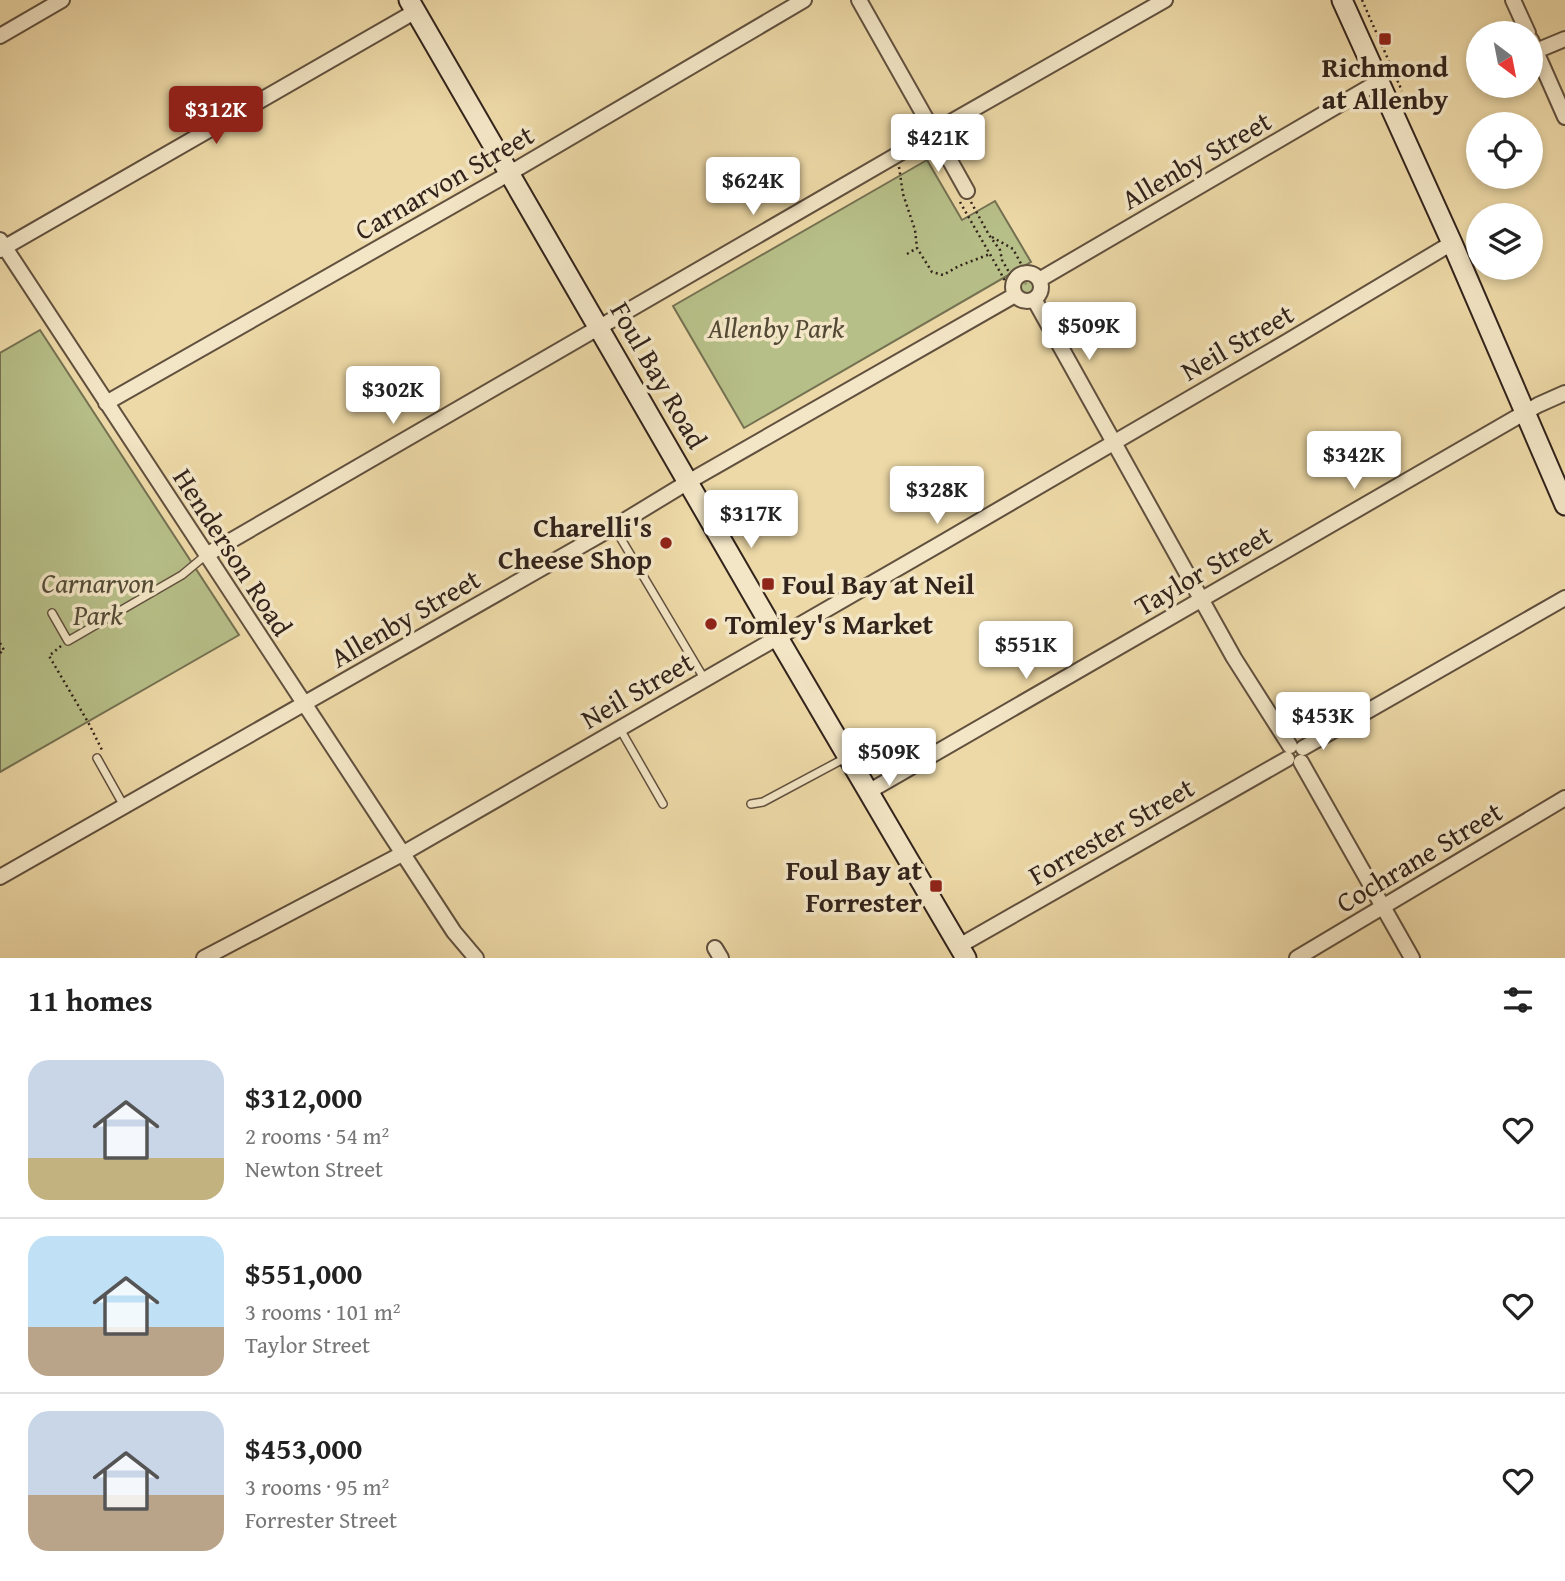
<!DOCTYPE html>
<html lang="en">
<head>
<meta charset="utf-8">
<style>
	body { margin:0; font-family:"Gentium Book Plus",serif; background:#f6f6f6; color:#222; height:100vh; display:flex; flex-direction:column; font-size:26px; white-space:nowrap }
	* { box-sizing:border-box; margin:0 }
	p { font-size:23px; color:#767676 }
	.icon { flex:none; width:38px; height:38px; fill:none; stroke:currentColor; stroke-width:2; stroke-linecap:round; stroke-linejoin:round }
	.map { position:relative; height:958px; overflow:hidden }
	.panel { display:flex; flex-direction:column; background:#fff; flex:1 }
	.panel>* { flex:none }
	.needle { width:46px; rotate:148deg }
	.buttons { position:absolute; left:1466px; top:21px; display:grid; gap:14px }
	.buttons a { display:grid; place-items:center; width:77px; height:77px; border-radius:50%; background:#fff; box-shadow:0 4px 10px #0003; font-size:35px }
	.price { position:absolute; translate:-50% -60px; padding:0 16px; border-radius:7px; background:#fff; color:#222; font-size:23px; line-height:46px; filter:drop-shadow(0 2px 4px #0008) }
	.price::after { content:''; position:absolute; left:50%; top:42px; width:21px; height:16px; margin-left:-10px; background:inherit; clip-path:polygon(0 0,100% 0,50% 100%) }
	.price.on { background:#8f2418; color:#fff }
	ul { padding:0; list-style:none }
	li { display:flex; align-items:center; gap:21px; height:175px; padding:0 28px }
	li+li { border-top:2px solid #e0e0e0 }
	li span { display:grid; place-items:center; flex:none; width:196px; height:140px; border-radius:21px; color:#555 }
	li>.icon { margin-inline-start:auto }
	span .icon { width:84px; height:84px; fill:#fffc; stroke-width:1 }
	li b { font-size:30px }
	h2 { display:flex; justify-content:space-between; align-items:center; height:84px; padding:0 28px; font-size:30px }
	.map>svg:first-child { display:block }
	.grass { fill:url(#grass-dots); stroke:#747152; stroke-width:2 }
	.park { fill:#b7bf88; stroke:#747152; stroke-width:2 }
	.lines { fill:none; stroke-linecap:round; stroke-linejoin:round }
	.lane-casing { stroke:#61503e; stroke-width:10 }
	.street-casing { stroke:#61503e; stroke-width:18 }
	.secondary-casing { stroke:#32231b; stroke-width:23 }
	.path { stroke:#32231b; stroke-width:2.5; stroke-dasharray:2 3.5; stroke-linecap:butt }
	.lane { stroke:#f3e6c6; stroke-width:7 }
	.street { stroke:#f3e6c6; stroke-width:14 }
	.secondary { stroke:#f3e6c6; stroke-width:19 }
	.poi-dot { fill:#8f2418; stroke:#f3e6c6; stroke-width:2.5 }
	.labels { text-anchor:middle; stroke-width:7; stroke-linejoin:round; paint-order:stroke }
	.poi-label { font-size:28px; font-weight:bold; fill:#32231b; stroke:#f3e6c6; text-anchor:end }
	.street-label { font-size:28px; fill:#32231b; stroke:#f3e6c6 }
	.park-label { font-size:28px; font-style:italic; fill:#534a36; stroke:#f3e6c6 }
</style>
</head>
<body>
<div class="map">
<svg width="1565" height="958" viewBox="0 0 1565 958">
	<defs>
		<pattern id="grass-dots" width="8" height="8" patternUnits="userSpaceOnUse" patternTransform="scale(1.75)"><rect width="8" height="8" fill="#b7bf88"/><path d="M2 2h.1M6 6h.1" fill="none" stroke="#959b6e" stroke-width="1.8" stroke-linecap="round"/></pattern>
	</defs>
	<rect width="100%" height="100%" fill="#edd9a7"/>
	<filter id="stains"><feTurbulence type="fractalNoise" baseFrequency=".00286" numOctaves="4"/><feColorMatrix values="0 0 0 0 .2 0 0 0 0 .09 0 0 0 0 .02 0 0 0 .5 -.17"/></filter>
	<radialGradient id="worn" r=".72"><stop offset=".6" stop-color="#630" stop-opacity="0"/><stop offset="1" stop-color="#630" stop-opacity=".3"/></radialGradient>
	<path class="grass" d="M1019 288a8 8 0 1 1 16 0a8 8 0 1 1-16 0Z"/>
	<path class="park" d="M927 160 962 220 995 201 1031 262 744 428 673 306Z
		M40 330 239 635 0 772V353Z"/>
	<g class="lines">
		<g class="lane-casing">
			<path id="lane" d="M614 527 705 680
				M52 613 68 641 182 575 206 555
				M620 729 663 804
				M97 758 124 806
				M751 804 763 802 847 757"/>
		</g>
		<g class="street-casing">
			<path id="street" d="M859 0 929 124
				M1513 0 1528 33
				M0 36 62 0
				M1531 40 1565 117
				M1536 51 1565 39
				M924 133a10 10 0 1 1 20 0a10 10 0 1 1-20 0Z
				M942 127 1165 0
				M939 141 967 191
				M0 240 409 863 454 932 476 958
				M0 250 416 11
				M1013 287a14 14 0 1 1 28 0a14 14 0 1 1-28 0Z
				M1039 280 1378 82
				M1034 299 1234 658 1290 746
				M106 403 510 173 804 0
				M206 555 926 138
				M1303 748 1565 598
				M1301 762 1412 958
				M868 792 1538 405 1565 393
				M0 877 614 527 688 482 1015 295
				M959 946 1287 759
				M715 948 721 958
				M204 958 402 854 940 544 1288 341 1452 243
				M1297 958 1565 798"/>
		</g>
		<g class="secondary-casing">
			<path id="secondary" d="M409 0 767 619 966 958
				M1342 0 1452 243 1565 505"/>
		</g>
		<path class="path" d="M1362 0 1402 91
			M899 167 903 194 915 230 917 248 932 272 943 275 959 266 990 254
			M960 202 1007 284
			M971 202 989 235 1000 250 1002 260 1014 281
			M992 237 1013 249 1026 273
			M907 254 917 248
			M0 643 4 650 0 653
			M61 646 49 656 88 722 102 750"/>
		<use href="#lane" class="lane"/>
		<use href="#street" class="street"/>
		<use href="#secondary" class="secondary"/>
	</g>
	<g class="poi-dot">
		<rect x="1378" y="32" width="14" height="14" rx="3.5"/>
		<circle cx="666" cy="543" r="7"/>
		<rect x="761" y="577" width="14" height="14" rx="3.5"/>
		<circle cx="711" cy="624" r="7"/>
		<rect x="929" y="879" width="14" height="14" rx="3.5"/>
	</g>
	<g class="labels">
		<g class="poi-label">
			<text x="1385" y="77" text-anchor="middle">Richmond<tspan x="1385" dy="32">at Allenby</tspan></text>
			<text x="652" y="537">Charelli's<tspan x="652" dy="32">Cheese Shop</tspan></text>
			<text x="782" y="594" text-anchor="start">Foul Bay at Neil</text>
			<text x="725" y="634" text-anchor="start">Tomley's Market</text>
			<text x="922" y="880">Foul Bay at<tspan x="922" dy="32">Forrester</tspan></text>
		</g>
		<g class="street-label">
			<text transform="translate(1196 160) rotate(-30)" y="10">Allenby Street</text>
			<text transform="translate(444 182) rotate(-30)" y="10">Carnarvon Street</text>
			<text transform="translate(1237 342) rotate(-30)" y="10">Neil Street</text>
			<text transform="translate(659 375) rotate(60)" y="10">Foul Bay Road</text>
			<text transform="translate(233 552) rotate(57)" y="10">Henderson Road</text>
			<text transform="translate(1203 570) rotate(-30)" y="10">Taylor Street</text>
			<text transform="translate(405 618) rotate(-30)" y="10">Allenby Street</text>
			<text transform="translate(637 690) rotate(-30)" y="10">Neil Street</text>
			<text transform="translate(1111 831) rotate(-30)" y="10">Forrester Street</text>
			<text transform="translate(1419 857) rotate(-31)" y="10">Cochrane Street</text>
		</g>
		<g class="park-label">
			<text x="776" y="338">Allenby Park</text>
			<text x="98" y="593">Carnarvon<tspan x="98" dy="32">Park</tspan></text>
		</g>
	</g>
	<rect width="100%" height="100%" filter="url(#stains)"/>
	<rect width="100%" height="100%" fill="url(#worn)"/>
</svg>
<div class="buttons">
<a><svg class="needle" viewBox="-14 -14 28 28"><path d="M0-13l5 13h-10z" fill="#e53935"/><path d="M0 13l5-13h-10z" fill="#767676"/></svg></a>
<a><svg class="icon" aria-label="locate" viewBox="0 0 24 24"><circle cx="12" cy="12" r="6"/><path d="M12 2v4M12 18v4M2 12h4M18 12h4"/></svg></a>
<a><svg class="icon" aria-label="layers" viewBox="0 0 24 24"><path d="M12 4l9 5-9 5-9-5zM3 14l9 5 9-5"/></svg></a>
</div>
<b class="price on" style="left:216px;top:146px">$312K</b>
<b class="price" style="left:938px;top:174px">$421K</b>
<b class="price" style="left:753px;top:217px">$624K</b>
<b class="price" style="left:1089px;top:362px">$509K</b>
<b class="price" style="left:393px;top:426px">$302K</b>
<b class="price" style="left:1354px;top:491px">$342K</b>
<b class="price" style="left:937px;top:526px">$328K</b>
<b class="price" style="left:751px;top:550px">$317K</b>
<b class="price" style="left:1026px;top:681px">$551K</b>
<b class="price" style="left:1323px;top:752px">$453K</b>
<b class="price" style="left:889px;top:788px">$509K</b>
</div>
<section class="panel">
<h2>11 homes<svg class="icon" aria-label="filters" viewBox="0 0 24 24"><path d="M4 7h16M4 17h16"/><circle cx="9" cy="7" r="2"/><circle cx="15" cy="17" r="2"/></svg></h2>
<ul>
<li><span style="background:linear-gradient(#c9d6e8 70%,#c2b280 0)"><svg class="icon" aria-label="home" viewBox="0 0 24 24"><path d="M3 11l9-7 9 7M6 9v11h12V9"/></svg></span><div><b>$312,000</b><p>2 rooms · 54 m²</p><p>Newton Street</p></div><svg class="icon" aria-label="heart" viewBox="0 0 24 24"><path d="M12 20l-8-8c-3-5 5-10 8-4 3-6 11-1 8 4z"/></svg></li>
<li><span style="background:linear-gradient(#bfe0f5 65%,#b9a48a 0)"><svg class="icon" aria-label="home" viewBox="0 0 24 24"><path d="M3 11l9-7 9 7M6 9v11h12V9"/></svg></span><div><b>$551,000</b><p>3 rooms · 101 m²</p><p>Taylor Street</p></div><svg class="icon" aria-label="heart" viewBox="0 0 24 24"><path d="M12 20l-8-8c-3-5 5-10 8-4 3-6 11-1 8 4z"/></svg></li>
<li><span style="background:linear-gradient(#c9d6e8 60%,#b9a48a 0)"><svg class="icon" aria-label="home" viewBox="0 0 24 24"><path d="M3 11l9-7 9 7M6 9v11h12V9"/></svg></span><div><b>$453,000</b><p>3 rooms · 95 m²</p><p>Forrester Street</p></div><svg class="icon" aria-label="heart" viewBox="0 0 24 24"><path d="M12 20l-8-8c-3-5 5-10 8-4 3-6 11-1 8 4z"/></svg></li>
</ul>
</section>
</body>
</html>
